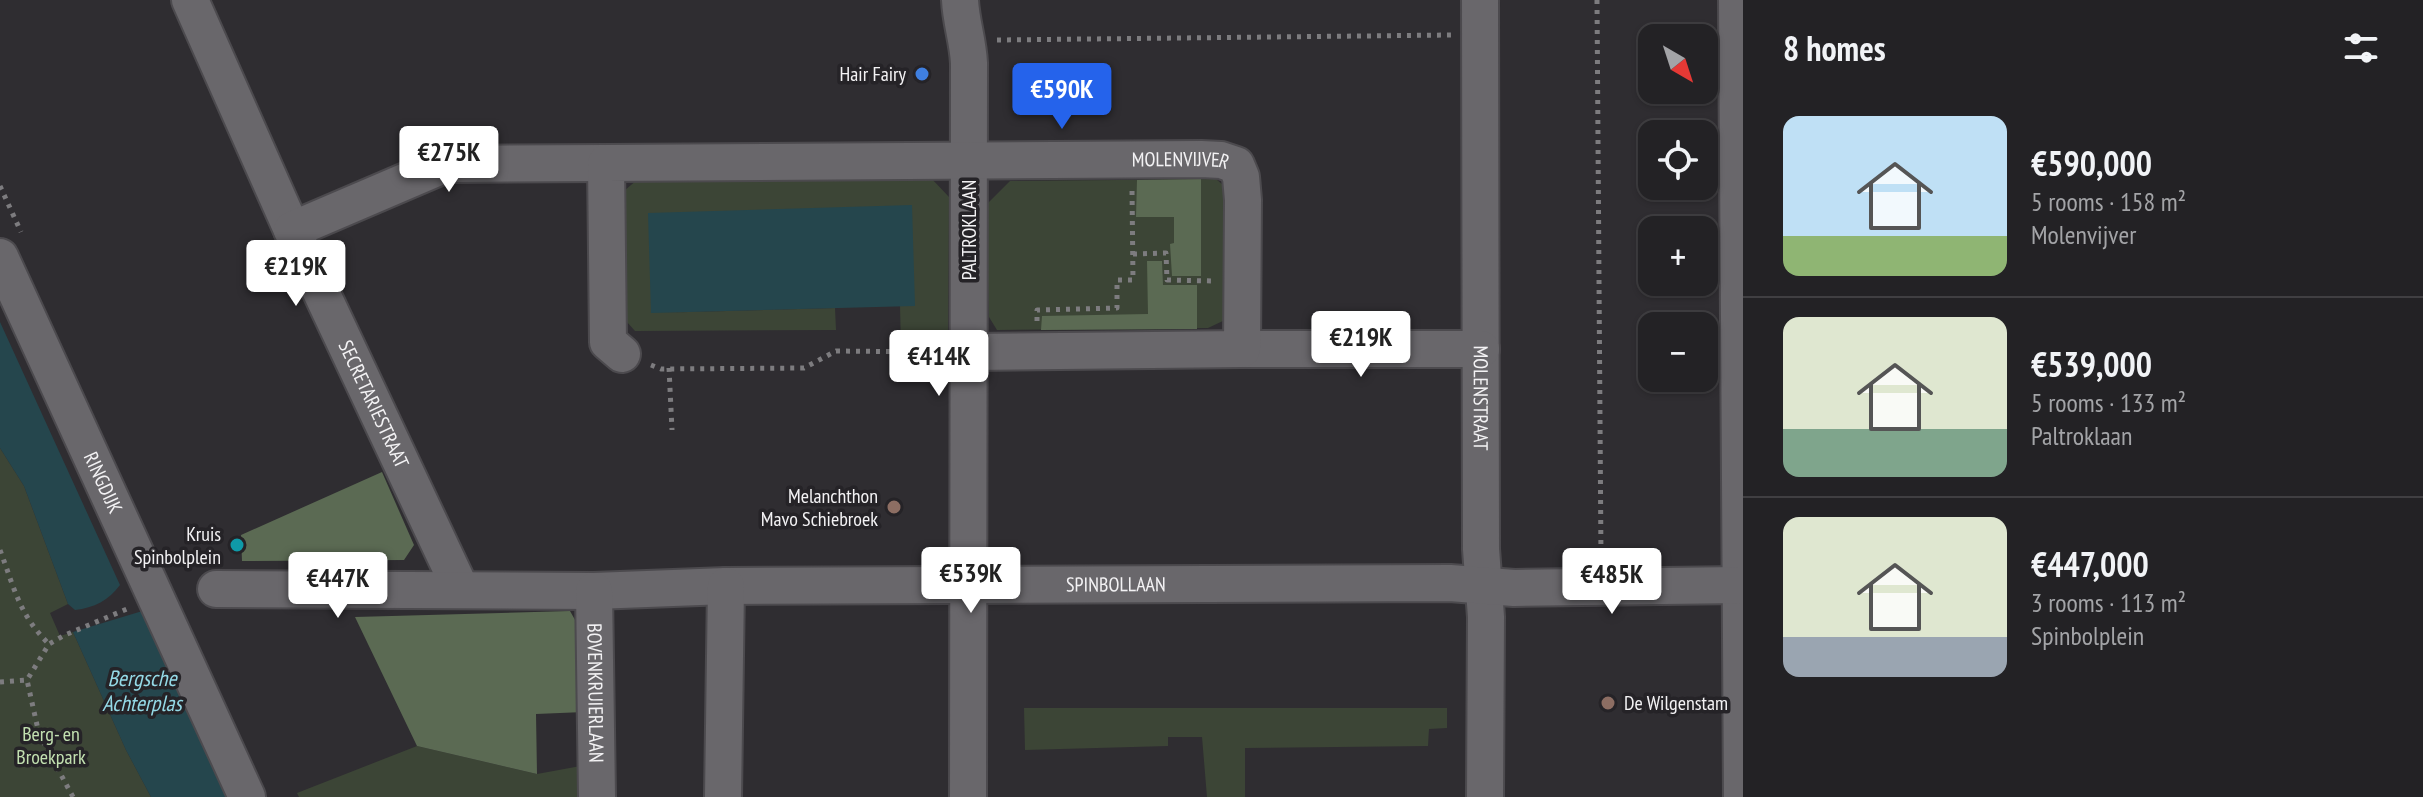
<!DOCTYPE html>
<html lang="en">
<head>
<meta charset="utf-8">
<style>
	body { margin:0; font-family:"PT Sans Narrow",sans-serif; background:#2b2a2d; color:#f1f3f6; height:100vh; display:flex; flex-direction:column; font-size:30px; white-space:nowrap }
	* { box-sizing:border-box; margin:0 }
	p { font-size:26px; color:#a3a4a7 }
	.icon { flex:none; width:44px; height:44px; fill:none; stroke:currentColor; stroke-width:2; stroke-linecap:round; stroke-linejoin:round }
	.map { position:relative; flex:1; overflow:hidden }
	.panel { display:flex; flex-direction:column; background:#232225; width:680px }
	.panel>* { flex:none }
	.needle { width:52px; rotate:141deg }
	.fabs { position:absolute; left:1638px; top:24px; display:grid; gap:16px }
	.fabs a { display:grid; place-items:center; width:80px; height:80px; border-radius:16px; background:#232225; box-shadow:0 2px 6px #0004,0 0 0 2px #403f42; font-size:40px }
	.price { position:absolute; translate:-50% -68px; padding:0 18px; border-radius:8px; background:#fff; color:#222; font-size:26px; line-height:52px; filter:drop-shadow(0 2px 4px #0008) }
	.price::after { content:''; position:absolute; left:50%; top:48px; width:24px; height:18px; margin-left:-12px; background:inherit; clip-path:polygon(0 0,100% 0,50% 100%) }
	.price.on { background:#2563eb; color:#fff }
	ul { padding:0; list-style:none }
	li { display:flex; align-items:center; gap:24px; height:200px; padding:0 40px }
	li+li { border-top:2px solid #403f42 }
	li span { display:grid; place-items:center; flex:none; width:224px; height:160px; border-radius:16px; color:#555 }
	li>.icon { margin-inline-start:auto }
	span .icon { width:96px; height:96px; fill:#fffc; stroke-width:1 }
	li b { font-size:34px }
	h2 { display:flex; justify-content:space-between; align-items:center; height:96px; padding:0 40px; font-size:34px }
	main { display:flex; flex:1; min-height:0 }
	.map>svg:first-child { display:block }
	.green { fill:#3c4536 }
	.forest { fill:#5b6a53 }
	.water { fill:#25464d }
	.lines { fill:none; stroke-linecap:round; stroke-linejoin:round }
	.minor-casing { stroke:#4c4a4e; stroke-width:40 }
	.path { stroke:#7d7c7f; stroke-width:5; stroke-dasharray:4 6; stroke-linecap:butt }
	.minor { stroke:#69676b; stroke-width:36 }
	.shop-dot { fill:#3f7fe0; stroke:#252327; stroke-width:3 }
	.education-dot { fill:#8d6e63; stroke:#252327; stroke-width:3 }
	.culture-dot { fill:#0f9aa8; stroke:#252327; stroke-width:3 }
	.labels { text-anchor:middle; stroke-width:7; stroke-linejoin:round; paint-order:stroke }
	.poi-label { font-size:20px; fill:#f3f2f4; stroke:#252327; text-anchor:end }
	.street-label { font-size:20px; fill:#f3f2f4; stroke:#252327 }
	.park-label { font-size:20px; fill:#c2e0b0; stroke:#252327 }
	.water-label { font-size:22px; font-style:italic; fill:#94d9e6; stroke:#252327 }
</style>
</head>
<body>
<main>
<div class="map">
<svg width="1743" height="797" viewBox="0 0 1743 797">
	<rect width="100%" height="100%" fill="#2f2d31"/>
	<path class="green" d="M931 178 949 197 948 345 901 347 900 306 915 305 651 313 835 308 836 330 635 331 627 322 624 191 638 179Z
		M1216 179 1223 185 1225 320 1208 328 997 330 989 317 986 205 1010 181Z
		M0 448 24 486 68 604 50 613 60 636 73 632 126 750 151 797H0Z
		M1024 708H1447V728L1429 729 1428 746 1245 748V797H1207L1202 737H1168V746L1025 750Z
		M417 746 537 774 586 765V797H299L297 793Z"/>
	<path class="forest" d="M1201 179V276H1172L1170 244 1174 243V217H1136L1137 180Z
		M1147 261H1162L1163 285H1197V329L1041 330 1042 316 1148 314Z
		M382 472 414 545 404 560 242 561 241 535Z
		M570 611 583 634 584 712 536 714 537 774 417 746 355 617Z"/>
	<path class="water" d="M912 205 915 306 651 313 648 213Z
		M0 322 120 585C109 600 94 608 75 610L68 604 24 486 0 448Z
		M149 609 233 797H151L126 750 73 632Z"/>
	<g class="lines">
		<g class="minor-casing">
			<g id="minor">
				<path id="s1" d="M190 0 292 230 461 590"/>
				<path d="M960 0C961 22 968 41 969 63L968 797"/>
				<path id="s2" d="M1480 0 1481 549 1486 617 1485 797"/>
				<path d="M1737 0 1742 797"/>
				<path d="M292 230 446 164 606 163"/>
				<path id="s3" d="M0 257 247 797"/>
				<path d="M1242 349H1481"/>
				<path id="s4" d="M622 354 608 342 606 163 1201 159 1221 160 1236 165 1241 177 1243 200 1242 349 969 352"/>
				<path id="s5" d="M216 589 594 591 726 586 1450 583 1514 588 1741 585"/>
				<path id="s6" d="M594 591 597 797"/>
				<path d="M723 797 726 586"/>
			</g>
		</g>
		<path class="path" d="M1597 0 1601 558
			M997 40 1451 35
			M0 186 21 232
			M1133 254 1166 253 1167 280 1213 281
			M1037 321V310L1117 308V280H1133L1132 189
			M651 365 661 369 804 368 836 351 940 352
			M669 368 672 430
			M0 550C14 587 19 615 49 644
			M0 682 27 680
			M73 797 39 734 27 680 49 644 65 635 127 609"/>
		<use href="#minor" class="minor"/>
	</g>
	<circle class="shop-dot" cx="922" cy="74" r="8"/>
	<g class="education-dot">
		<circle cx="894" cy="507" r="8"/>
		<circle cx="1608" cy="703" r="8"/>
	</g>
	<circle class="culture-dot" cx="237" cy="545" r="8"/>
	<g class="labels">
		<g class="poi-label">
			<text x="906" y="81">Hair Fairy</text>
			<text x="878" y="503">Melanchthon<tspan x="878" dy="23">Mavo Schiebroek</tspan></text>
			<text x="221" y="541">Kruis<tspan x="221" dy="23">Spinbolplein</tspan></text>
			<text x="1624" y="710" text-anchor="start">De Wilgenstam</text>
		</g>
		<g class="street-label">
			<text dy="7" stroke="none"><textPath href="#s4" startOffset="772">MOLENVIJVER</textPath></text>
			<text transform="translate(969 230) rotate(-90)" y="7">PALTROKLAAN</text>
			<text dy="7" stroke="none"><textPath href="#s2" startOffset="398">MOLENSTRAAT</textPath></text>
			<text dy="7" stroke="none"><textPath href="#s1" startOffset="444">SECRETARIESTRAAT</textPath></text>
			<text dy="7" stroke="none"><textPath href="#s3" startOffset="248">RINGDIJK</textPath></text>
			<text dy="7" stroke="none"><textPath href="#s5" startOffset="900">SPINBOLLAAN</textPath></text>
			<text dy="7" stroke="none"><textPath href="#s6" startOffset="102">BOVENKRUIERLAAN</textPath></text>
		</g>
		<g class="park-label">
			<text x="51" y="741">Berg- en<tspan x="51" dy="23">Broekpark</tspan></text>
		</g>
		<g class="water-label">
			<text x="142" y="686">Bergsche<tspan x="142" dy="25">Achterplas</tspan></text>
		</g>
	</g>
</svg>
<div class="fabs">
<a><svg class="needle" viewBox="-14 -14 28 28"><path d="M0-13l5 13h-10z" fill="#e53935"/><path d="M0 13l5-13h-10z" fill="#a3a4a7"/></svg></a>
<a><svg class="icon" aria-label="locate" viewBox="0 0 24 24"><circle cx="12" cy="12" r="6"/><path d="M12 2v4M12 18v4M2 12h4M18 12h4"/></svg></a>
<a>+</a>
<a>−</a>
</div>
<b class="price on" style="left:1062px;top:131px">€590K</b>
<b class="price" style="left:449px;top:194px">€275K</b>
<b class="price" style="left:296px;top:308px">€219K</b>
<b class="price" style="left:1361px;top:379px">€219K</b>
<b class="price" style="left:939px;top:398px">€414K</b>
<b class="price" style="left:971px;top:615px">€539K</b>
<b class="price" style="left:1612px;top:616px">€485K</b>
<b class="price" style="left:338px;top:620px">€447K</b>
</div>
<section class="panel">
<h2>8 homes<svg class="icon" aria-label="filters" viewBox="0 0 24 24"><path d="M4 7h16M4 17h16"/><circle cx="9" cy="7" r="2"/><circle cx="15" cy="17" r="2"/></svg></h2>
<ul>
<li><span style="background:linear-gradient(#bfe0f5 75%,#8fb573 0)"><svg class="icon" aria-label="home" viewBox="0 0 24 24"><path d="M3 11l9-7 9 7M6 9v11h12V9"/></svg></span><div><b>€590,000</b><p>5 rooms · 158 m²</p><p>Molenvijver</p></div></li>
<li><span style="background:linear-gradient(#dfe7d0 70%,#7fa58c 0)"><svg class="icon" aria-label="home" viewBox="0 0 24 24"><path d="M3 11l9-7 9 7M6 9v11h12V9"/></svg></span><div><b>€539,000</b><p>5 rooms · 133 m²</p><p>Paltroklaan</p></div></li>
<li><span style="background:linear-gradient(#dfe7d0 75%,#9aa5b1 0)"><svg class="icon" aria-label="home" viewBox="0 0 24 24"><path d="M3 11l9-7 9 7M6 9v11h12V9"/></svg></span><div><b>€447,000</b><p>3 rooms · 113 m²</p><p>Spinbolplein</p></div></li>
</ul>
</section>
</main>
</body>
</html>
